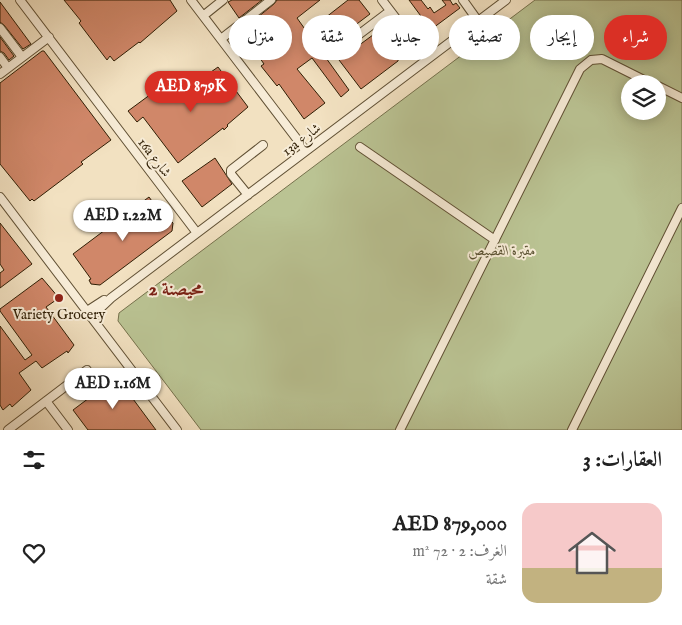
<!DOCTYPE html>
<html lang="ar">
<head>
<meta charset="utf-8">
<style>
	body { margin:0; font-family:"IM FELL English",Amiri,serif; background:#f6f6f6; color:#222; direction:rtl; height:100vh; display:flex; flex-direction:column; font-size:19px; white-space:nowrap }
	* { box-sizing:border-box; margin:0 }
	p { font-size:16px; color:#767676 }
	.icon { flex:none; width:28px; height:28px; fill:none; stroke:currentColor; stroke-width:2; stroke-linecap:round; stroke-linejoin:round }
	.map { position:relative; height:430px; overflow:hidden; direction:ltr }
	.panel { display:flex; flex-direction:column; background:#fff; flex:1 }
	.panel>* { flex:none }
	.top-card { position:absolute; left:15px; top:15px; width:652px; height:45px; direction:rtl; display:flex; gap:10px }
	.tools { position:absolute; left:621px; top:75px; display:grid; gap:10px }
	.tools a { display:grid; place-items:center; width:45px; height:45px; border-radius:50%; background:#fff; box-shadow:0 2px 12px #0003; font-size:25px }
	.price { position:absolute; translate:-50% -42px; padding:0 11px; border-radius:18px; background:#fff; color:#222; font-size:16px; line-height:32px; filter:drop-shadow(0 1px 2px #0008) }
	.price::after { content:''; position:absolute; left:50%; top:30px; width:15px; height:11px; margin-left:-8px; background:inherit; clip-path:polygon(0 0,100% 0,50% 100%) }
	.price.selected { background:#d93025; color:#fff }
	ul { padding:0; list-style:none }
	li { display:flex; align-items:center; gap:15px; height:125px; padding:0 20px }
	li+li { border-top:1px solid #e0e0e0 }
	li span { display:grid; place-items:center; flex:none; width:140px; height:100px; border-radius:15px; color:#555 }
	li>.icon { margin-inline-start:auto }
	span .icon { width:60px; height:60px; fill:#fffc; stroke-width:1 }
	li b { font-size:21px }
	h2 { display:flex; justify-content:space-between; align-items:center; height:60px; padding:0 20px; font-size:21px }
	.pill { padding:0 18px; border-radius:22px; background:#fff; box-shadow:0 2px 12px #0003; font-size:18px; line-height:45px }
	.pill.selected { background:#d93025; color:#fff }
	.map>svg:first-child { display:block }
	.green { fill:#bac393; stroke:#75714c; fill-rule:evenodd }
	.building { fill:#d08769; stroke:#301f05 }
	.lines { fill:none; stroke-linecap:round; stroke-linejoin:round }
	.minor-casing { stroke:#605034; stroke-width:10 }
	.minor { stroke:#f7ecd7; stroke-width:8 }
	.poi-dot { fill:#8f2418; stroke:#f7ecd7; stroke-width:2 }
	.labels { text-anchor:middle; stroke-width:4; stroke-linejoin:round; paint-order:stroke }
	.street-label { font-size:14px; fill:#301f05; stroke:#f7ecd7 }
	.park-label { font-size:14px; font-style:italic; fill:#595030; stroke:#f7ecd7 }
	.poi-label { font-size:14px; fill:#301f05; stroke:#f7ecd7 }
	.district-label { font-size:19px; font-weight:bold; fill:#7a1f14; stroke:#f7ecd7 }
</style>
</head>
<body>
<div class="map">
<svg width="682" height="430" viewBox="0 0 682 430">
	<rect width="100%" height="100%" fill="#f2e1c1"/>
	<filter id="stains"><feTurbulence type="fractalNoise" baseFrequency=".004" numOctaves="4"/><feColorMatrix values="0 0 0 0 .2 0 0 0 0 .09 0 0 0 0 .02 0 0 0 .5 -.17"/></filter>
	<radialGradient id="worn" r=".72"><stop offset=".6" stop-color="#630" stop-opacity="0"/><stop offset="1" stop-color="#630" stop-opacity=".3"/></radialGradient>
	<path class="green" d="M535 0H682V430H201L118 321 119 313ZM630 84H658V111H630Z"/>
	<path class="building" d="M64 0H170L177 11 140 43 139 42 114 61 110 56 107 60 79 23 81 21Z
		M232 0H262L239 18 228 2Z
		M277 0H320L297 18 307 32 348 0H359L370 14 321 51 349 90 341 97 312 58 297 69 325 103 304 119 279 84 277 86 261 66 264 64 246 38 242 40 237 34 274 4Z
		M409 0H421L428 9 430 7 434 13 446 5 442 0H450L453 5 456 3 460 8 433 28 429 27Z
		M0 2 31 44 23 49 4 25 0 22Z
		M381 29 399 53 398 61 361 89 339 60Z
		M0 37 14 56 9 60 4 53 0 51Z
		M42 51H44L111 140 81 162 83 164 34 201 32 199 30 201 0 164V83Z
		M218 67 248 107 227 125 228 126 224 130 223 128 178 163 143 117 137 122 128 111 166 83 176 97Z
		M215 158 232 184 202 207 182 181Z
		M149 197 167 222 170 220 173 223 172 231 100 285 91 284 89 280 91 279 73 254Z
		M0 223 32 264 0 288V273L4 270 0 264Z
		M42 278 59 298 46 307 74 345 68 353 67 351 42 368 36 361 19 373 31 390 12 407 10 404 3 410 0 405V326L25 360 32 355 0 311V309Z
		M111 379 119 380 156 430H88L73 410 97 392Z"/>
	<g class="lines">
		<g class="minor-casing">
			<path id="minor" d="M20 0 197 233
				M191 0 306 151
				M382 0 427 59
				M463 0 478 21
				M203 16 223 0
				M0 28 22 57
				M221 39 271 0
				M345 45 390 11
				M0 57 8 68
				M0 74 49 37
				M658 86 682 98
				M360 147 495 240
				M248 195 231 174V170L263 145
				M0 197 177 430
				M87 311 104 300
				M91 317 111 298 506 0
				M46 401 68 430
				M8 430 87 370
				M400 430 580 69 591 60 602 59 652 84
				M572 430 682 208"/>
		</g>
		<use href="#minor" class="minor"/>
	</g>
	<circle class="poi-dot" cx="59" cy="298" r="5"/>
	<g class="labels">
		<g class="street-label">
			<text transform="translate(301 139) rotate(-37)" y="5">13a شارع</text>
			<text transform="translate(155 157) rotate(53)" y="5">16a شارع</text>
		</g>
		<g class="park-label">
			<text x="502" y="255">مقبرة القصيص</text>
		</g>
		<g class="poi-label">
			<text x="59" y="319">Variety Grocery</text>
		</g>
		<g class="district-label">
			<text x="176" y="295">محيصنة 2</text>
		</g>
	</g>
	<rect width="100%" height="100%" filter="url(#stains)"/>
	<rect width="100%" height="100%" fill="url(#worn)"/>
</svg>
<div class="tools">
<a><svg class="icon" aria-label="layers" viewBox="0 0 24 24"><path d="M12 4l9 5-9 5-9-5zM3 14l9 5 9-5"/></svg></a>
</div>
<b class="price selected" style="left:191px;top:113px">AED 879K</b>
<b class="price" style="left:123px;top:242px">AED 1.22M</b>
<b class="price" style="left:113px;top:410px">AED 1.16M</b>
<div class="top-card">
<a class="pill selected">شراء</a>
<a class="pill">إيجار</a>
<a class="pill">تصفية</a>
<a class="pill">جديد</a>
<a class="pill">شقة</a>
<a class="pill">منزل</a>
</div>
</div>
<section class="panel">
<h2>العقارات: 3<svg class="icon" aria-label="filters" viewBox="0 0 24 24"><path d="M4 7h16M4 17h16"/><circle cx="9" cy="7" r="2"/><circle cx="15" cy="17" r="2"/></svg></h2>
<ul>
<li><span style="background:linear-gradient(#f6c9c9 65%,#c2b280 0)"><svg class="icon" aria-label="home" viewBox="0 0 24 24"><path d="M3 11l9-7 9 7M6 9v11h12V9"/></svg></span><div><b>AED 879,000</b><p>الغرف: 2 · 72 m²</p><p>شقة</p></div><svg class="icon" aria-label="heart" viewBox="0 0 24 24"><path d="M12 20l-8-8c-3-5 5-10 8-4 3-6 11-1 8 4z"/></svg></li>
</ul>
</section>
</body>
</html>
